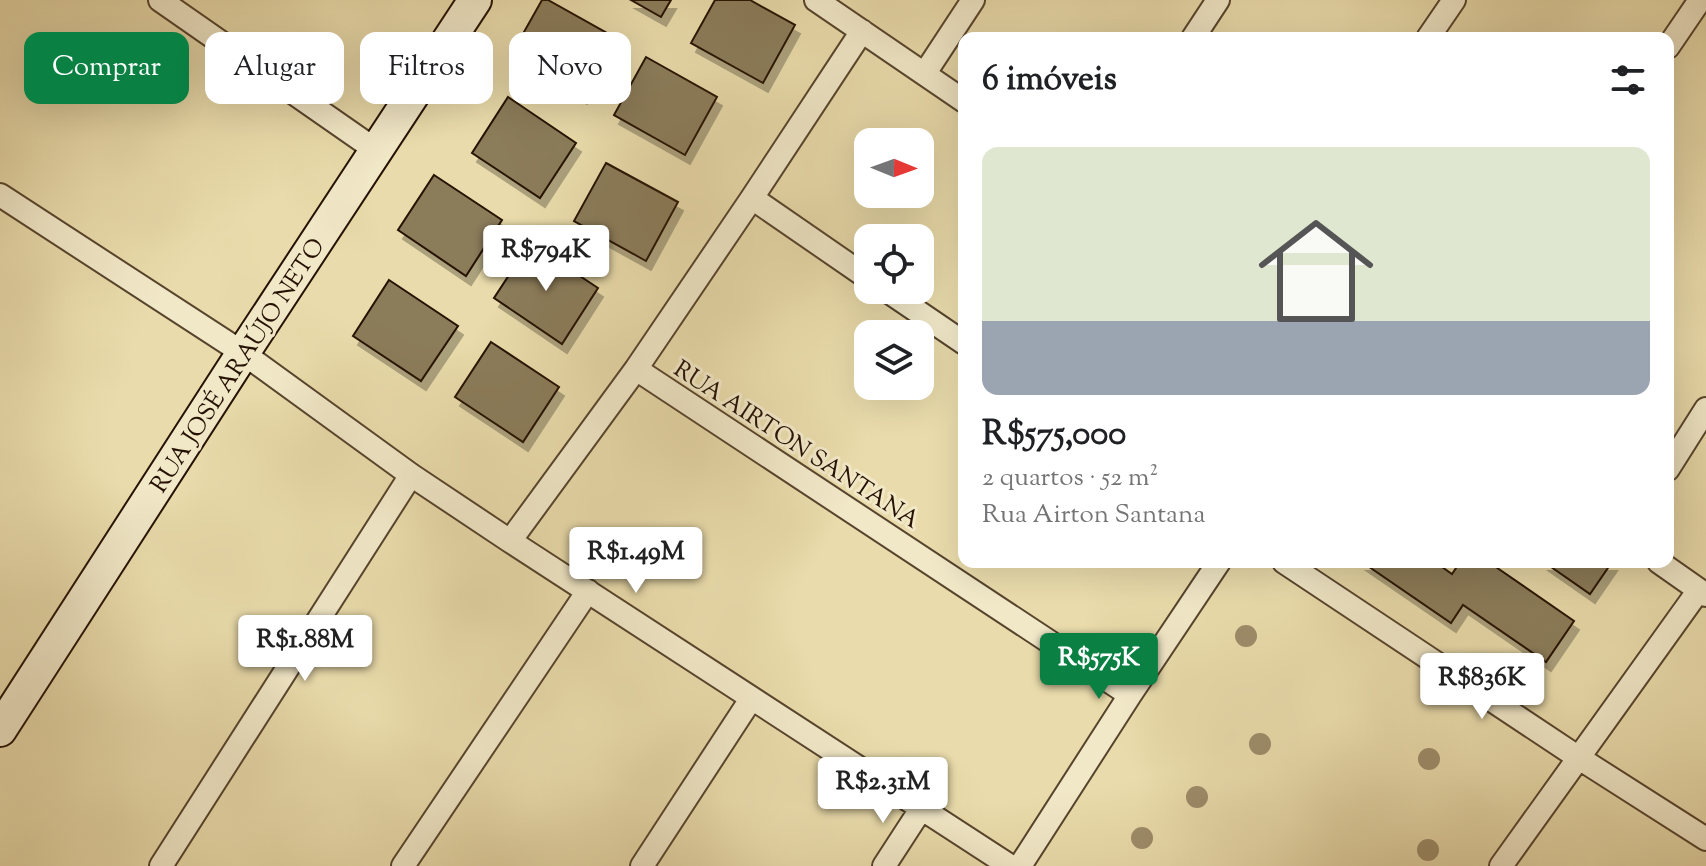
<!DOCTYPE html>
<html lang="pt">
<head>
<meta charset="utf-8">
<style>
	body { margin:0; font-family:"Sorts Mill Goudy",serif; background:#f6f6f6; color:#202124; height:100vh; display:flex; flex-direction:column; font-size:30px; white-space:nowrap }
	* { box-sizing:border-box; margin:0 }
	p { font-size:26px; color:#757577 }
	.icon { flex:none; width:44px; height:44px; fill:none; stroke:currentColor; stroke-width:2; stroke-linecap:round; stroke-linejoin:round }
	.map { position:relative; flex:1; overflow:hidden }
	.drawer { position:absolute; left:958px; top:32px; width:716px; height:536px; display:flex; flex-direction:column; background:#fff; border-radius:16px; box-shadow:0 8px 32px #0002 }
	.drawer>* { flex:none }
	.banner { position:absolute; left:24px; top:32px; width:760px; height:72px; display:flex; gap:16px }
	.needle { width:52px; rotate:91deg }
	.tools { position:absolute; left:854px; top:128px; display:grid; gap:16px }
	.tools a { display:grid; place-items:center; width:80px; height:80px; border-radius:16px; background:#fff; box-shadow:0 8px 32px #0002; font-size:40px }
	.price { position:absolute; translate:-50% -68px; padding:0 18px; border-radius:8px; background:#fff; color:#222; font-size:26px; line-height:52px; filter:drop-shadow(0 2px 4px #0008) }
	.price::after { content:''; position:absolute; left:50%; top:48px; width:24px; height:18px; margin-left:-12px; background:inherit; clip-path:polygon(0 0,100% 0,50% 100%) }
	.price.selected { background:#0b8043; color:#fff }
	ul { padding:0; list-style:none }
	li { display:grid; align-content:center; gap:16px; height:424px; padding:0 24px }
	li+li { border-top:2px solid #e0e0e0 }
	li span { display:grid; place-items:center; height:248px; border-radius:16px; color:#555 }
	li>.icon { margin-inline-start:auto }
	span .icon { width:144px; height:144px; fill:#fffc; stroke-width:1 }
	li b { font-size:34px }
	h2 { display:flex; justify-content:space-between; align-items:center; height:96px; padding:0 24px; font-size:34px }
	.tag { padding:0 28px; border-radius:16px; background:#fff; box-shadow:0 8px 32px #0002; font-size:28px; line-height:72px }
	.tag.selected { background:#0b8043; color:#fff }
	.map>svg:first-child { display:block }
	.building { fill:#8b7b5a; stroke:#261203; stroke-width:2; filter:url(#shadow) }
	.lines { fill:none; stroke-linecap:round; stroke-linejoin:round }
	.street-casing { stroke:#57442d; stroke-width:26 }
	.secondary-casing { stroke:#261203; stroke-width:36 }
	.street { stroke:#f1e8c8; stroke-width:22 }
	.secondary { stroke:#f1e8c8; stroke-width:32 }
	.tree { fill:#9d8c6a }
	.labels { text-anchor:middle; stroke-width:6; stroke-linejoin:round; paint-order:stroke }
	.street-label { font-size:24px; fill:#261203; stroke:#f1e8c8 }
</style>
</head>
<body>
<div class="map">
<svg width="1706" height="866" viewBox="0 0 1706 866">
	<defs>
		<filter id="shadow"><feDropShadow dx="5" dy="9" stdDeviation="0" flood-color="#0004"/></filter>
	</defs>
	<rect width="100%" height="100%" fill="#e9dbab"/>
	<filter id="stains"><feTurbulence type="fractalNoise" baseFrequency=".0025" numOctaves="4"/><feColorMatrix values="0 0 0 0 .2 0 0 0 0 .09 0 0 0 0 .02 0 0 0 .5 -.17"/></filter>
	<radialGradient id="worn" r=".72"><stop offset=".6" stop-color="#630" stop-opacity="0"/><stop offset="1" stop-color="#630" stop-opacity=".3"/></radialGradient>
	<path class="building" d="M542 0H548L614 37 582 95 511 55Z
		M631 0H671L661 17Z
		M715 0H750L795 25 763 83 691 43Z
		M646 57 717 97 685 155 614 115Z
		M508 97 576 143 540 198 472 153Z
		M606 163 678 202 646 261 574 221Z
		M434 175 502 220 466 276 398 230Z
		M530 243 598 288 562 344 494 298Z
		M389 280 458 326 421 381 353 336Z
		M491 342 559 387 523 442 455 397Z
		M1362 562H1435L1452 574 1460 562H1495L1493 565 1574 621 1546 662 1463 605 1451 623Z
		M1544 562H1612L1590 594Z"/>
	<g class="lines">
		<g class="street-casing">
			<path id="street" d="M160 0 377 151
				M816 0 964 101
				M1193 38 1218 0
				M1428 38 1454 0
				M1668 47 1700 0
				M925 73 973 0
				M0 195 243 353 411 475 510 541 1010 866
				M752 198 868 278
				M886 290 964 343
				M636 369 1130 695
				M1668 469 1706 409
				M510 541 636 369 752 198 862 31
				M1284 562 1579 758 1706 839
				M1659 562 1706 595
				M161 866 411 475
				M403 866 588 591
				M642 866 751 699
				M884 866 921 809
				M1020 866 1130 695 1219 562
				M1501 866 1699 590"/>
		</g>
		<g class="secondary-casing">
			<path id="secondary" d="M0 730 243 353 475 0"/>
		</g>
		<use href="#street" class="street"/>
		<use href="#secondary" class="secondary"/>
	</g>
	<g class="tree">
		<circle cx="1246" cy="636" r="11"/>
		<circle cx="1260" cy="744" r="11"/>
		<circle cx="1429" cy="759" r="11"/>
		<circle cx="1197" cy="797" r="11"/>
		<circle cx="1142" cy="838" r="11"/>
		<circle cx="1428" cy="850" r="11"/>
	</g>
	<g class="labels">
		<g class="street-label">
			<text transform="translate(237 365) rotate(-57)" y="8">RUA JOSÉ ARAÚJO NETO</text>
			<text transform="translate(797 444) rotate(33)" y="8">RUA AIRTON SANTANA</text>
		</g>
	</g>
	<rect width="100%" height="100%" filter="url(#stains)"/>
	<rect width="100%" height="100%" fill="url(#worn)"/>
</svg>
<div class="tools">
<a><svg class="needle" viewBox="-14 -14 28 28"><path d="M0-13l5 13h-10z" fill="#e53935"/><path d="M0 13l5-13h-10z" fill="#757577"/></svg></a>
<a><svg class="icon" aria-label="locate" viewBox="0 0 24 24"><circle cx="12" cy="12" r="6"/><path d="M12 2v4M12 18v4M2 12h4M18 12h4"/></svg></a>
<a><svg class="icon" aria-label="layers" viewBox="0 0 24 24"><path d="M12 4l9 5-9 5-9-5zM3 14l9 5 9-5"/></svg></a>
</div>
<b class="price" style="left:546px;top:293px">R$794K</b>
<b class="price" style="left:636px;top:595px">R$1.49M</b>
<b class="price" style="left:305px;top:683px">R$1.88M</b>
<b class="price selected" style="left:1099px;top:701px">R$575K</b>
<b class="price" style="left:1482px;top:721px">R$836K</b>
<b class="price" style="left:883px;top:825px">R$2.31M</b>
<div class="banner">
<a class="tag selected">Comprar</a>
<a class="tag">Alugar</a>
<a class="tag">Filtros</a>
<a class="tag">Novo</a>
</div>
<section class="drawer">
<h2>6 imóveis<svg class="icon" aria-label="filters" viewBox="0 0 24 24"><path d="M4 7h16M4 17h16"/><circle cx="9" cy="7" r="2"/><circle cx="15" cy="17" r="2"/></svg></h2>
<ul>
<li><span style="background:linear-gradient(#dfe7d0 70%,#9aa5b1 0)"><svg class="icon" aria-label="home" viewBox="0 0 24 24"><path d="M3 11l9-7 9 7M6 9v11h12V9"/></svg></span><div><b>R$575,000</b><p>2 quartos · 52 m²</p><p>Rua Airton Santana</p></div></li>
</ul>
</section>
</div>
</body>
</html>
